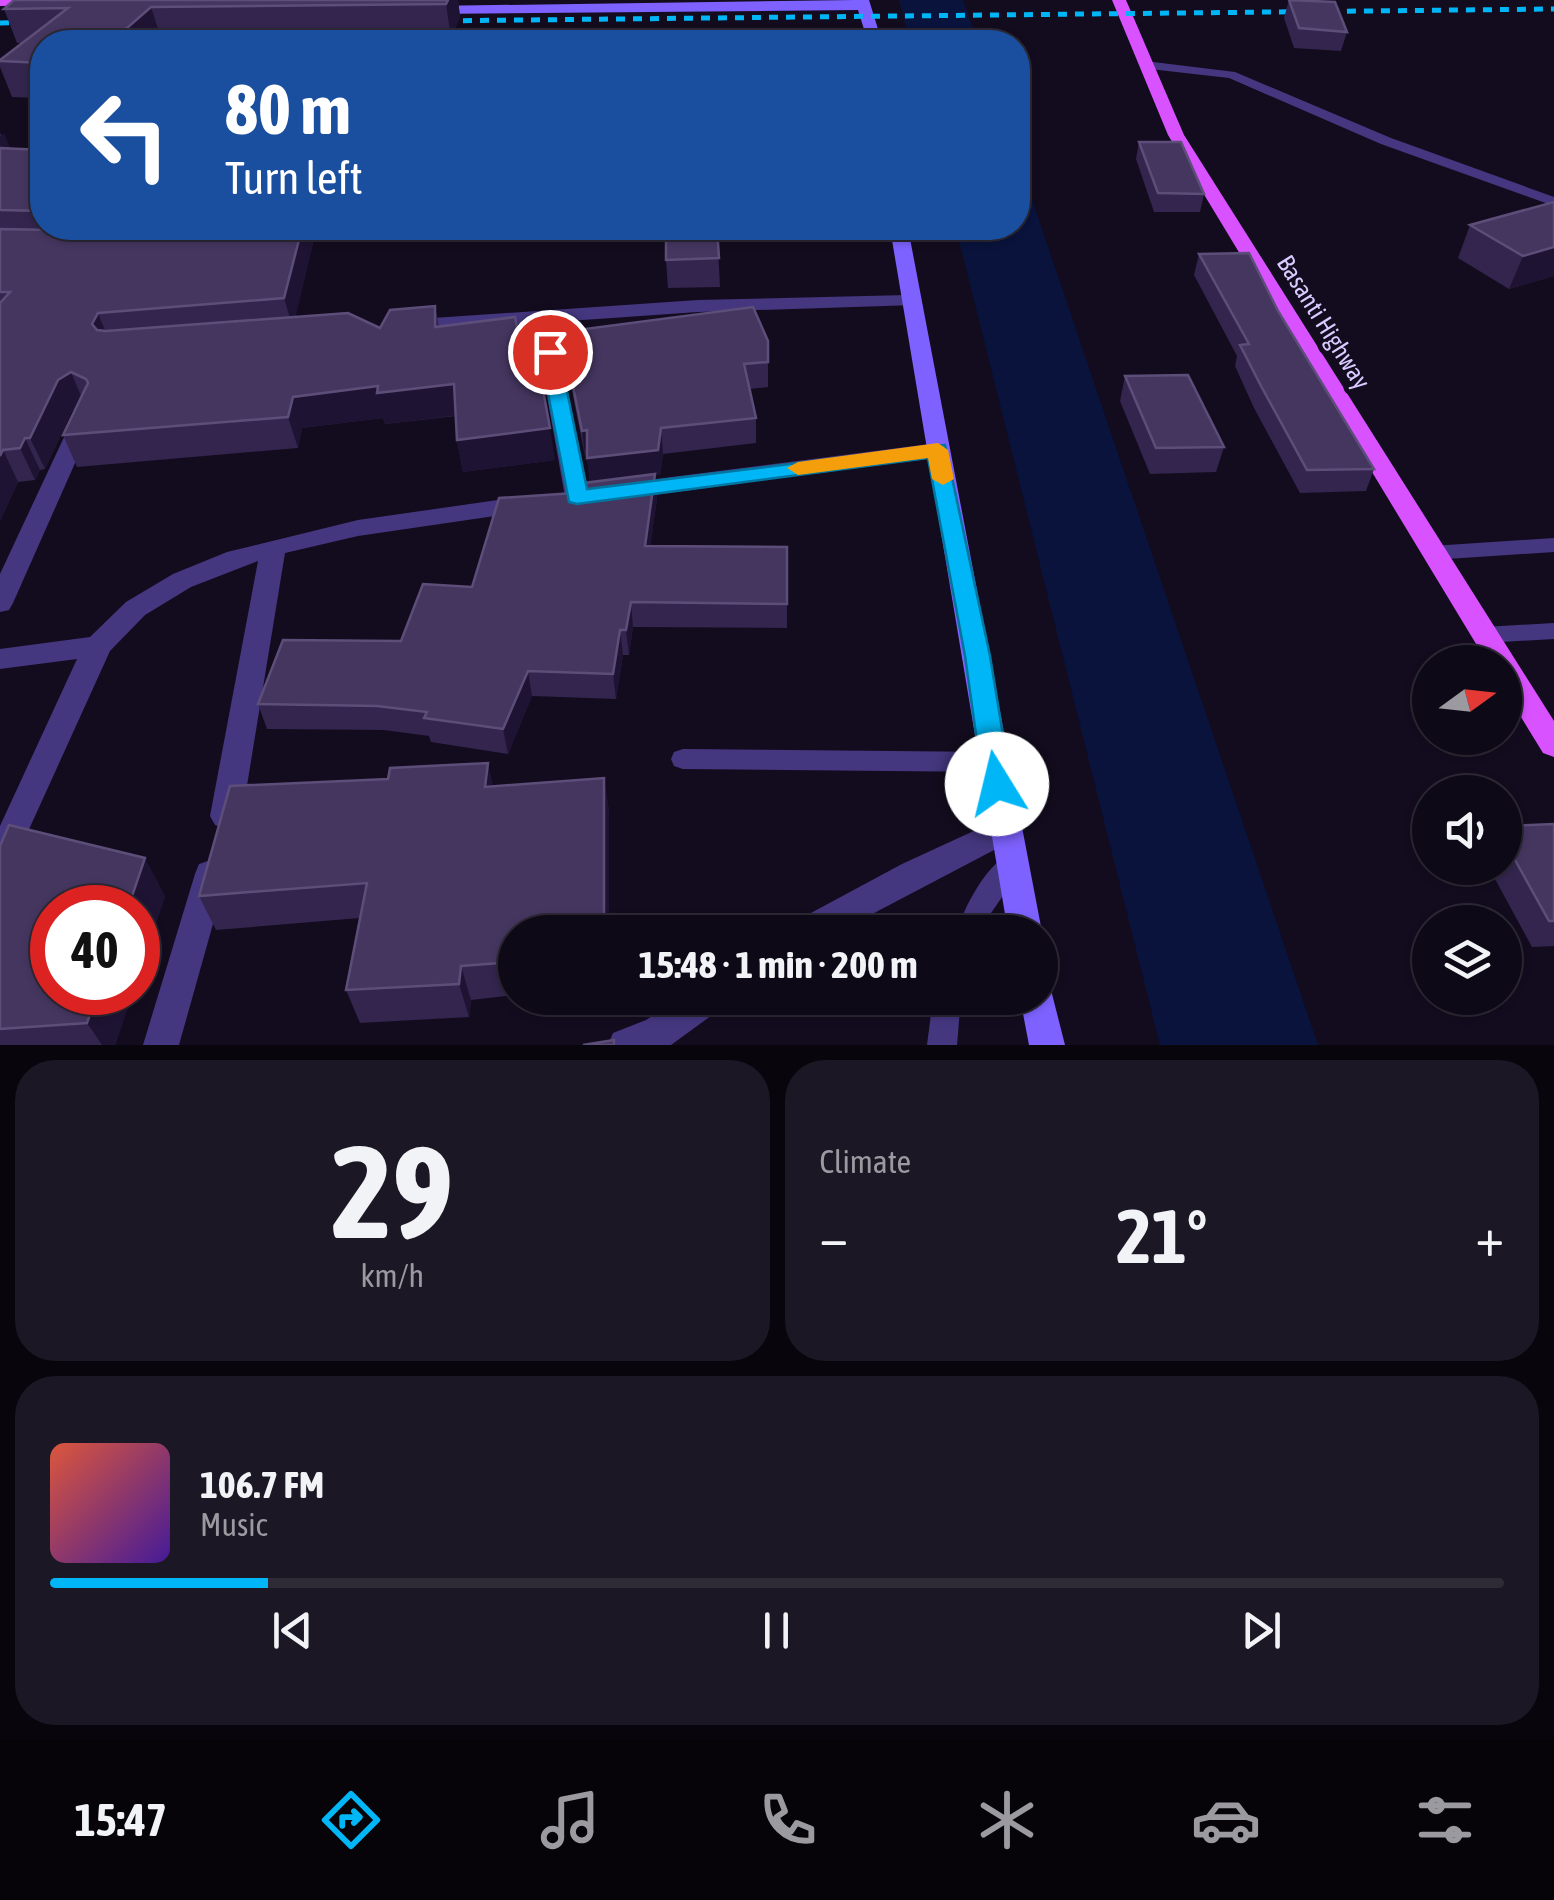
<!DOCTYPE html>
<html lang="en">
<head>
<meta charset="utf-8">
<style>
	body { margin:0; font-family:"Asap Condensed",sans-serif; background:#1c1724; color:#f1f3f6; height:100vh; display:flex; flex-direction:column; font-size:38px; white-space:nowrap }
	* { box-sizing:border-box; margin:0 }
	p { font-size:32px; color:#9b9aa1 }
	.icon { flex:none; width:55px; height:55px; fill:none; stroke:currentColor; stroke-width:2; stroke-linecap:round; stroke-linejoin:round }
	.map { position:relative; height:1045px; overflow:hidden }
	.sheet { display:flex; flex-direction:column; gap:15px; padding:15px; background:#08050d; flex:1 }
	.sheet>* { flex:none }
	.top-card { position:absolute; left:30px; top:30px; width:1000px; height:210px; border-radius:40px; box-shadow:0 2px 8px #0004,0 0 0 2px #2e2a36; background:#1a4fa0; color:#fff; overflow:hidden }
	.needle { width:65px; rotate:75deg }
	.buttons { position:absolute; left:1412px; top:645px; display:grid; gap:20px }
	.buttons a { display:grid; place-items:center; width:110px; height:110px; border-radius:50%; background:#0e0917; box-shadow:0 2px 8px #0004,0 0 0 2px #2e2a36; font-size:50px }
	.speed { position:absolute; left:30px; top:885px; display:flex; gap:20px; font-size:50px; font-weight:700; text-align:center }
	.speed>* { display:grid; place-content:center; width:130px; height:130px; border-radius:50%; background:#0e0917; box-shadow:0 2px 8px #0004,0 0 0 2px #2e2a36; line-height:1 }
	.speed .limit { border:15px solid #d22; background:#fff; color:#111 }
	.pin { position:absolute; display:grid; place-items:center; width:85px; height:85px; color:#fff; margin:-42px; border:5px solid #fff; border-radius:50%; box-shadow:0 2px 10px #0007 }
	.me { position:absolute; width:110px; margin:-55px; rotate:351deg; stroke-linejoin:round; filter:drop-shadow(0 0 8px #0008) }
	.turn { display:flex; align-items:center; gap:35px; height:210px; padding:0 30px; font-size:45px }
	.turn .icon { width:130px; height:130px; stroke-width:2.5 }
	.turn b { display:block; font-size:70px; line-height:85px }
	.big { font-size:75px; font-weight:700; line-height:1.1 }
	.sheet .widget { flex:1; display:flex; flex-direction:column; justify-content:center; gap:15px; min-width:0; padding:0 35px; border-radius:40px; background:#1c1724 }
	.sheet .dial { align-items:center; gap:0 }
	.dial b { font-size:130px; line-height:1 }
	.song { display:flex; align-items:center; gap:30px }
	.cover { width:120px; height:120px; border-radius:15px; background:linear-gradient(135deg,hsl(10 70% 55%),hsl(260 70% 35%)) }
	.played { height:10px; border-radius:5px; background:linear-gradient(90deg,#00b6f6 15%,#2e2a36 15%) }
	.keys { display:flex; justify-content:space-around; direction:ltr }
	.heat { display:flex; justify-content:space-between; align-items:center; font-size:55px; direction:ltr }
	.sheet .tiles { flex:1; display:grid; gap:15px; grid-template-columns:1fr 1fr }
	.widget:last-child { grid-column:span 2 }
	.trip { position:absolute; left:498px; top:915px; width:560px; height:100px; border-radius:50px; background:#0e0917; box-shadow:0 2px 8px #0004,0 0 0 2px #2e2a36; font-weight:700; line-height:100px; text-align:center }
	.tabs { display:flex; height:160px; justify-content:space-around; align-items:center; background:#060409; color:#9b9aa1 }
	.tabs .icon { width:70px; height:70px }
	.tabs .current { color:#00b6f6 }
	.tabs b { font-size:45px; color:#f1f3f6 }
	.map>svg:first-child { display:block }
	.water { fill:#09133c }
	.lines { fill:none; stroke-linecap:round; stroke-linejoin:round }
	.lane { fill:#45377f; fill-rule:evenodd }
	.street { fill:#45377f; fill-rule:evenodd }
	.secondary { fill:#7e62ff; fill-rule:evenodd }
	.primary { fill:#d952ff; fill-rule:evenodd }
	.rail { stroke:#00b6f6; stroke-width:5; stroke-dasharray:9 8; stroke-linecap:butt }
	.wall { fill:#33254d }
	.shaded-wall { fill:#1f1333 }
	.building { fill:#453660; stroke:#5c4e79; stroke-width:2.5 }
	.route { fill:#00b6f6; stroke:#0076a0; stroke-width:2.5 }
	.slow { fill:#f59e0b }
	.labels { text-anchor:middle; dominant-baseline:central; stroke-width:10; stroke-linejoin:round; paint-order:stroke }
	.street-label { font-size:25px; fill:#d9cbff; stroke:#130c1f }
</style>
</head>
<body>
<div class="map">
<svg width="1554" height="1045" viewBox="0 0 1554 1045">
	<rect width="100%" height="100%" fill="#130c1f"/>
	<g class="water">
		<path d="M899 0H963L978 42H910Z"/>
		<path d="M1018 158 1318 1045H1160L956 228H1018Z"/>
	</g>
	<g class="lines">
		<g class="lane">
			<path d="M1145 61 1235 72 1391 138 1554 197V206L1381 144 1229 78 1141 68V62Z"/>
			<path d="M1554 538V552L1432 560 1422 553 1432 546Z"/>
			<path d="M1554 623V639L1484 643 1476 641 1473 635 1476 629 1484 627Z"/>
			<path d="M683 749 993 752 1002 755 1005 762 1002 769 993 772 683 769 674 766 671 759 674 752Z"/>
			<path d="M1011 854 1020 857 1024 865 991 913 982 932H956C964 909 986 863 1011 854Z"/>
			<path d="M933 998H961L957 1045H927Z"/>
		</g>
		<g class="street">
			<path d="M908 295 915 297V305L698 312 554 322 589 497 577 505 565 497 534 323 404 332 394 326 404 320 698 300Z"/>
			<path d="M84 411 95 418 13 603 9 610 0 612V574L73 418Z"/>
			<path d="M937 443 945 445 949 450 945 455 625 499 613 491 625 483Z"/>
			<path d="M526 496 535 498 538 504 535 510 358 536 285 553 242 816 237 825 226 829 215 825 210 816 258 561 191 587 145 615 110 651 11 869 0 873V826L77 659 0 669V649L90 637 126 602 173 574 227 552 358 520Z"/>
			<path d="M1004 817 1015 821 1020 830 1015 839 838 932H791L796 921 902 864Z"/>
			<path d="M211 860 223 864 227 874 179 1045H143L195 874 199 864Z"/>
			<path d="M679 998H725L719 1010 671 1045H608L613 1033 646 1020Z"/>
		</g>
		<g class="secondary">
			<path d="M855 0H869L882 42H868L858 10 429 14 422 10 429 6Z"/>
			<path d="M890 228H908L1042 932 1040 936V932H1008Z"/>
			<path d="M1040 982 1050 986 1065 1045H1029L1020 998H1040Z"/>
		</g>
		<g class="primary">
			<path d="M0 0H123L116 4 0 6Z"/>
			<path d="M1112 0H1126L1184 135 1554 721V757L1543 753 1505 691V662H1487L1168 135Z"/>
		</g>
		<g class="rail">
			<path d="M429 21 1554 9"/>
			<path d="M0 23 39 22"/>
		</g>
	</g>
	<g class="wall">
		<path d="M14 0H458L460 17 451 38 42 42V98L12 97 0 67V60L22 43H17L4 9Z"/>
		<path d="M1289 0 1347 32 1341 51 1294 48 1284 18Z"/>
		<path d="M0 133 11 149 42 150V228H397L393 235H315L295 317 380 328 435 306 439 326 518 332 555 460 463 472 457 440 456 416 385 424 383 418 302 428 298 448 77 467 63 435 76 409 72 411 45 469 40 470 35 480 18 482 0 521Z"/>
		<path d="M1139 142 1204 194 1200 212H1154L1136 159Z"/>
		<path d="M1554 202V276L1509 289 1458 258 1470 225Z"/>
		<path d="M717 228 720 287 668 288 666 260Z"/>
		<path d="M1199 254 1278 311 1374 469 1366 491 1300 493 1254 408 1235 366 1237 356 1194 275Z"/>
		<path d="M562 332 768 341V387L749 389 756 418V443L663 454 660 475H655L657 498 650 547H787V628L633 627 629 655H623L616 699 532 696 508 754 431 742 429 736 384 730 267 729 258 704 401 641 472 587 574 493 590 482 587 456H585L565 356Z"/>
		<path d="M1125 376 1224 447 1216 472 1150 474 1120 401Z"/>
		<path d="M604 778 609 812V932H515V995L471 1000 469 1017 360 1023 346 990 360 918 216 930 199 896 493 786Z"/>
		<path d="M1554 824V946L1532 947 1489 868H1505V826Z"/>
		<path d="M0 846 165 896 115 1045H0Z"/>
	</g>
	<g class="shaded-wall">
		<path d="M448 0H458L460 17 451 38 446 4Z"/>
		<path d="M151 7 162 41 161 42H111Z"/>
		<path d="M4 133 15 160 0 172V136Z"/>
		<path d="M302 228H313L315 235 293 328 284 298Z"/>
		<path d="M589 228H662L589 236Z"/>
		<path d="M1554 247V276L1509 289 1523 256Z"/>
		<path d="M98 313 110 343 92 324Z"/>
		<path d="M71 372 84 403 72 411 45 469 30 438 58 380Z"/>
		<path d="M454 384 460 415 385 424 383 418 302 428 298 448 288 417 293 397 378 386Z"/>
		<path d="M550 428 555 460 463 472 457 440Z"/>
		<path d="M661 428 663 454 660 475H655L657 498 647 571 590 484 587 458Z"/>
		<path d="M587 430 590 455 585 456 582 431Z"/>
		<path d="M25 438 40 470 35 480 20 448Z"/>
		<path d="M3 450 18 482 0 521V456Z"/>
		<path d="M631 602 633 627 629 655 626 630Z"/>
		<path d="M620 630 623 655 616 699 613 674Z"/>
		<path d="M528 671 532 696 508 754 503 729Z"/>
		<path d="M488 763 496 798 485 787Z"/>
		<path d="M604 778 609 812V932H604Z"/>
		<path d="M145 858 165 896 138 978V908H128Z"/>
		<path d="M461 966 471 1000 469 1017 459 984Z"/>
		<path d="M98 992H133L115 1045H102L87 1023Z"/>
	</g>
	<g class="building">
		<path d="M14 0H448L446 4 151 7 111 42H42V63L0 61V60L68 8 4 9Z"/>
		<path d="M1289 0 1335 2 1347 32 1299 28Z"/>
		<path d="M1139 142H1181L1204 194 1158 193Z"/>
		<path d="M0 148 42 150V211L0 210Z"/>
		<path d="M1554 202V247L1523 256 1470 225Z"/>
		<path d="M165 228H302L284 298 98 313 92 324 97 330 106 331 348 313 380 328 390 310 435 306V327L515 317 518 332 532 330 550 428 457 440 454 384 377 393 378 386 293 397 288 417 63 435 88 383 86 379 71 372 58 380 30 438H25L20 448 3 450 0 456V303L10 292H0V229L158 232Z"/>
		<path d="M666 228H717L719 258 666 260Z"/>
		<path d="M1249 253 1278 311 1374 469 1307 470 1261 386 1240 345 1249 344 1199 254Z"/>
		<path d="M753 307 768 341V362L744 364 756 418 661 428 658 450 587 458V430L582 431 562 332Z"/>
		<path d="M1188 375 1224 447 1156 448 1125 376Z"/>
		<path d="M655 474 645 546 787 547V604L631 602 626 630H620L613 674 528 671 503 729 424 718 427 712 377 706 258 704 283 640 401 641 423 584 472 587 499 498 574 493 576 484Z"/>
		<path d="M488 763 485 787 604 778V932H515V962L461 966 459 984 346 990 367 883 199 896 230 786 388 779 390 768Z"/>
		<path d="M1554 824V921H1549L1505 842V826Z"/>
		<path d="M9 825 145 858 128 908H52V992H98L87 1023 0 1029V846Z"/>
		<path d="M614 1040V1045H583Z"/>
	</g>
	<path class="route" d="M550 346 559 352 587 489 945 445 990 656 1011 784 1007 792 997 795 987 792 983 784 965 656 928 458 577 504 569 502 540 352Z"/>
	<path class="slow" d="M938 443 948 450 954 479 943 485 932 479 928 458 798 475 787 468 798 462Z"/>
	<g class="labels">
		<g class="street-label">
			<text transform="translate(1324 322) rotate(58)">Basanti Highway</text>
		</g>
	</g>
</svg>
<div class="buttons">
<a><svg class="needle" viewBox="-14 -14 28 28"><path d="M0-13l5 13h-10z" fill="#e53935"/><path d="M0 13l5-13h-10z" fill="#9b9aa1"/></svg></a>
<a><svg class="icon" aria-label="sound" viewBox="0 0 24 24"><path d="M4 9h4l5-4v14l-5-4H4zM17 9q2 3 0 6"/></svg></a>
<a><svg class="icon" aria-label="layers" viewBox="0 0 24 24"><path d="M12 4l9 5-9 5-9-5zM3 14l9 5 9-5"/></svg></a>
</div>
<div class="speed"><div class="limit">40</div></div>
<div class="pin" style="left:550px;top:352px;background:#d93025"><svg class="icon" aria-label="arrive" viewBox="0 0 24 24"><path d="M6 21V4h12l-3 4 3 4H6"/></svg></div>
<svg class="me" style="left:997px;top:784px" viewBox="-20 -20 40 40"><circle r="19" fill="#fff"/><path d="M0-13L10 11 0 6-10 11z" fill="#00b6f6"/></svg>
<div class="trip">15:48 · 1 min · 200 m</div>
<div class="top-card">
<div class="turn"><svg class="icon" aria-label="left" viewBox="0 0 24 24"><path d="M17 20v-9H6M10 6l-5 5 5 5"/></svg><div><b>80 m</b>Turn left</div></div>
</div>
</div>
<section class="sheet">
<div class="tiles">
<div class="widget dial"><b>29</b><p>km/h</p></div>
<div class="widget"><p>Climate</p>
<div class="heat"><a>−</a><b class="big">21°</b><a>+</a></div>
</div>
<div class="widget">
<div class="song"><i class="cover"></i><div><b>106.7 FM</b><p>Music</p></div></div>
<div class="played"></div>
<div class="keys"><svg class="icon" aria-label="previous" viewBox="0 0 24 24"><path d="M18 5L8 12l10 7zM5 5v14"/></svg><svg class="icon" aria-label="pause" viewBox="0 0 24 24"><path d="M8 5v14M16 5v14"/></svg><svg class="icon" aria-label="next" viewBox="0 0 24 24"><path d="M6 5l10 7-10 7zM19 5v14"/></svg></div>
</div>
</div>
</section>
<nav class="tabs">
<b>15:47</b>
<svg class="icon current" aria-label="directions" viewBox="0 0 24 24"><path d="M12 3l9 9-9 9-9-9zM9 14v-3h6M13 9l2 2-2 2"/></svg>
<svg class="icon" aria-label="music" viewBox="0 0 24 24"><path d="M9 18V5l10-2v13"/><circle cx="6" cy="18" r="3"/><circle cx="16" cy="16" r="3"/></svg>
<svg class="icon" aria-label="phone" viewBox="0 0 24 24"><path d="M5 4h4l2 5-3 2q2 4 5 5l2-3 5 2v4C11 20 4 13 5 4z"/></svg>
<svg class="icon" aria-label="climate" viewBox="0 0 24 24"><path d="M12 3v18M4 7l16 10M4 17L20 7"/></svg>
<svg class="icon" aria-label="car" viewBox="0 0 24 24"><path d="M5 17H2v-5l4-1 3-4h7l3 4 3 1v5h-3M9 17h6M6 11h13"/><circle cx="7" cy="17" r="2"/><circle cx="17" cy="17" r="2"/></svg>
<svg class="icon" aria-label="filters" viewBox="0 0 24 24"><path d="M4 7h16M4 17h16"/><circle cx="9" cy="7" r="2"/><circle cx="15" cy="17" r="2"/></svg>
</nav>
</body>
</html>
